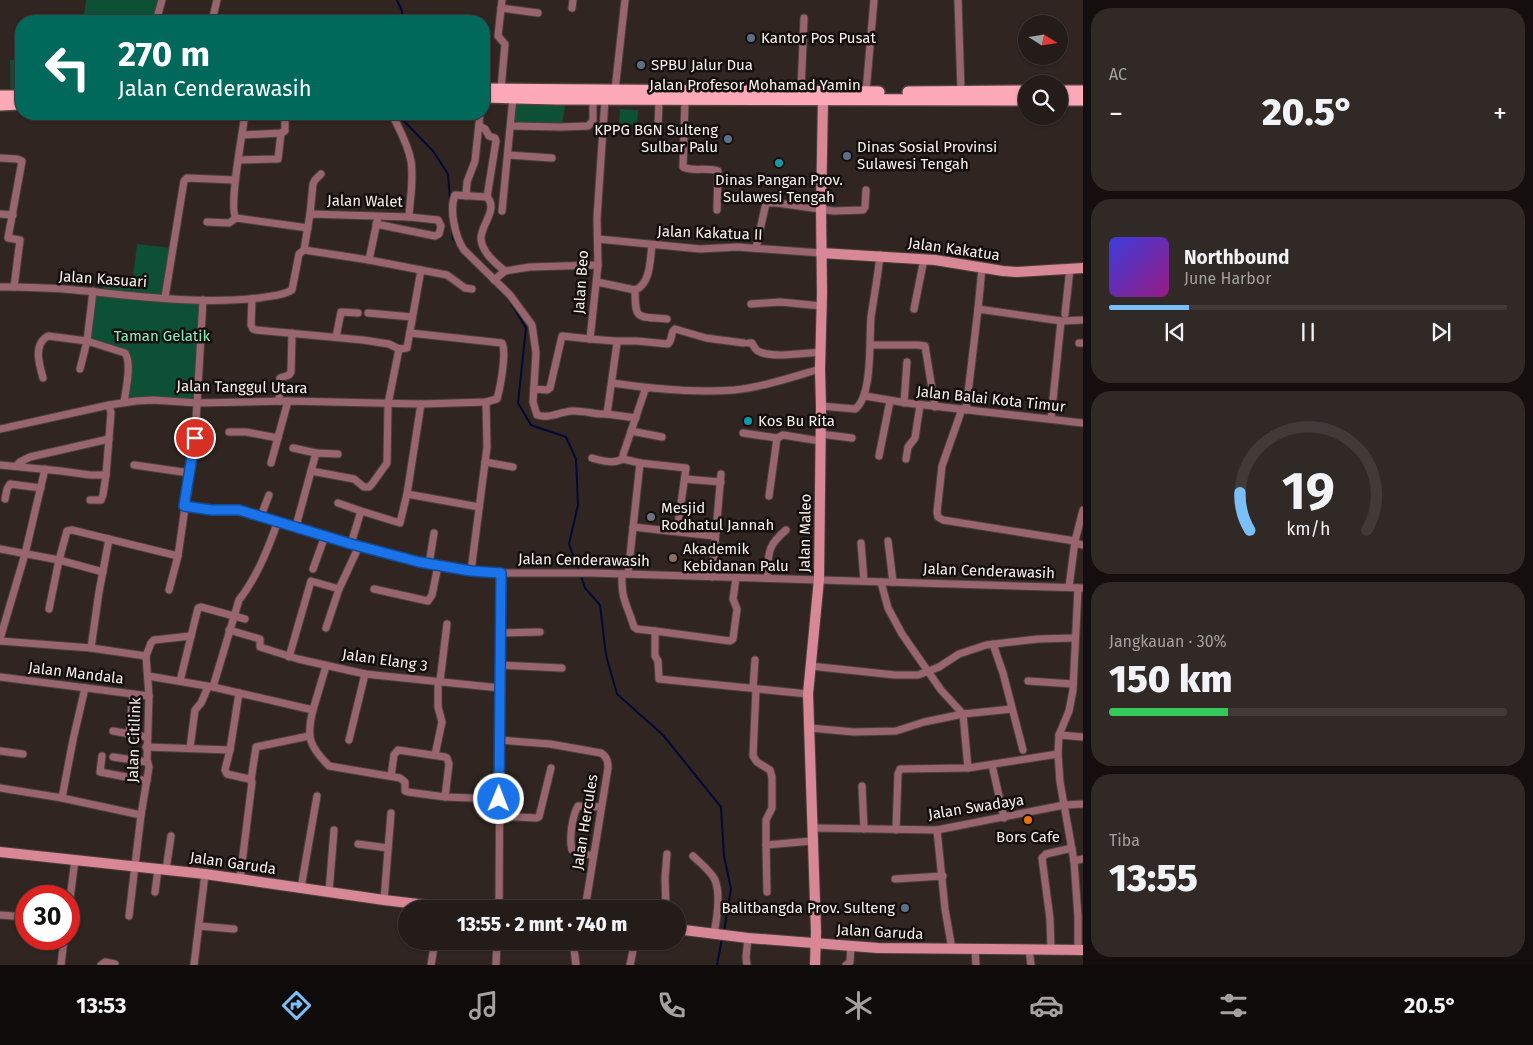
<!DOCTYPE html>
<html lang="id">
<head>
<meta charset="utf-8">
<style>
	body { margin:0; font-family:"Fira Sans",sans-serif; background:#302926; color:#f1f3f6; height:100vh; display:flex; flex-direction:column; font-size:19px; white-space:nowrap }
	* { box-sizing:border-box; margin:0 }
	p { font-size:16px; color:#a3a1a2 }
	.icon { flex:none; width:28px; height:28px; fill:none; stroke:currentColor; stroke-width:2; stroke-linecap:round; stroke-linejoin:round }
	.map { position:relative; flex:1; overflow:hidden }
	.drawer { display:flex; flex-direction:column; gap:8px; padding:8px; background:#140f0e; width:450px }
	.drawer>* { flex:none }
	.banner { position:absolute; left:15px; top:15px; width:475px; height:105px; border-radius:20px; box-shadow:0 1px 4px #0004,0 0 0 1px #413a38; background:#00695c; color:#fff; overflow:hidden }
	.needle { width:32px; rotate:102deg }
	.buttons { position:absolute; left:1018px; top:15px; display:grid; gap:10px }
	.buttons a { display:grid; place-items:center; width:50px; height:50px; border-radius:50%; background:#241c19; box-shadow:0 1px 4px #0004,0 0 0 1px #413a38; font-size:25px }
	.speed { position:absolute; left:15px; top:885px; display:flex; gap:10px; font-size:25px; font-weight:700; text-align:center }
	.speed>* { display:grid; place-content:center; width:65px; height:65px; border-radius:50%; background:#241c19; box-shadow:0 1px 4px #0004,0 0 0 1px #413a38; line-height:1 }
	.speed .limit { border:8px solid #d22; background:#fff; color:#111 }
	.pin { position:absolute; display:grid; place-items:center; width:42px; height:42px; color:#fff; margin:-21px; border:2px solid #fff; border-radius:50%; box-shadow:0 1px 5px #0007 }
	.me { position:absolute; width:55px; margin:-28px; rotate:1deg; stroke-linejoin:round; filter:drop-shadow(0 0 4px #0008) }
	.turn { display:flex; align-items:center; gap:18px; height:105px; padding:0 20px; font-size:22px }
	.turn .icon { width:65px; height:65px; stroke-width:2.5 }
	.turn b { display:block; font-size:35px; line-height:42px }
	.big { font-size:38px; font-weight:800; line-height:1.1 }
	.drawer .card { flex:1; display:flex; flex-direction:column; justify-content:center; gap:8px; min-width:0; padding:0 18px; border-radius:20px; background:#302926 }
	.drawer .dial { align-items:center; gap:0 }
	.dial svg { height:130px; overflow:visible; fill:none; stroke:#413a38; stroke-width:7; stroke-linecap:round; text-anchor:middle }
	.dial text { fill:#f1f3f6; stroke:none }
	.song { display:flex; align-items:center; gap:15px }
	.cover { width:60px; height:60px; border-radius:8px; background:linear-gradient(135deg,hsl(240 70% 55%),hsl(310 70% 35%)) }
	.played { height:5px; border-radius:2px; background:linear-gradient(90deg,#7abff8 20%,#413a38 20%) }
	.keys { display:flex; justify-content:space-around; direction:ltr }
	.heat { display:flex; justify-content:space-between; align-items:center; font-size:28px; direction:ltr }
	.charge { height:8px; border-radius:4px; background:linear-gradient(90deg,#34c759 30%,#413a38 0) }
	.trip { position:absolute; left:398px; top:900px; width:288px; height:50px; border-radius:25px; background:#241c19; box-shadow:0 1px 4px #0004,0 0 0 1px #413a38; font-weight:800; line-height:50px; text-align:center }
	.dock { display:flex; height:80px; justify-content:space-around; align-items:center; background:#0e0b0a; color:#a3a1a2 }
	.dock .icon { width:35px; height:35px }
	.dock .current { color:#7abff8 }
	.dock b { font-size:22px; color:#f1f3f6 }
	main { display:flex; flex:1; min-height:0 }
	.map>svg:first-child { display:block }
	.green { fill:#0e5035 }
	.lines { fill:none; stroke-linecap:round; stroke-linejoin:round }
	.stream { stroke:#010935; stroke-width:2 }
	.street-casing { stroke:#4c413e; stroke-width:9 }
	.secondary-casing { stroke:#4c413e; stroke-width:12 }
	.primary-casing { stroke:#4c413e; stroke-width:14 }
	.street { stroke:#98656e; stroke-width:7 }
	.secondary { stroke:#d78795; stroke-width:10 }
	.primary { stroke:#fda9b7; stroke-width:11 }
	.route-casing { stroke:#114b97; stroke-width:12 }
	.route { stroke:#1a73e8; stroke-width:9 }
	.service-dot { fill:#5c6f8a; stroke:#140f0d; stroke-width:2 }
	.culture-dot { fill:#0f9aa8; stroke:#140f0d; stroke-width:2 }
	.worship-dot { fill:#6b7280; stroke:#140f0d; stroke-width:2 }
	.education-dot { fill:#8d6e63; stroke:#140f0d; stroke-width:2 }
	.food-dot { fill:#e8710a; stroke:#140f0d; stroke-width:2 }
	.labels { text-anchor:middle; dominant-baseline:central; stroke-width:5; stroke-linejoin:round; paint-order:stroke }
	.poi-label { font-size:15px; fill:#f8f0ed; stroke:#140f0d; text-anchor:start }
	.street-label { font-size:15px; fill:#f8f0ed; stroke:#140f0d }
	.park-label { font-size:15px; fill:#8aebba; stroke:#140f0d }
</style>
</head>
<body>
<main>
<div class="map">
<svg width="1083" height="965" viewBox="0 0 1083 965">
	<rect width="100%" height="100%" fill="#302521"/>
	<g class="green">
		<path d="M86 0H161L156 21H83Z"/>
		<path d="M21 59V104L11 105 10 60Z"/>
		<path d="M517 89 567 93 562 125 511 124Z"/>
		<path d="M620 109 638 110 637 125 619 124Z"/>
		<path d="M137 244 172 248 164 297 204 300 197 401H125L126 352 90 340 93 292 102 293 104 283 132 285Z"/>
	</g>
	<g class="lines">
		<g class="stream">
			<path d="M397 0 402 11V21"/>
			<path d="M400 114V117L433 151 448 174 450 200"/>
			<path d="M452 230 453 239 457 244"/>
			<path d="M508 298 526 328 518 403 531 425 566 437 576 459 578 505 569 544 579 571"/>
			<path d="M581 576 585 588 600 605 606 655 617 694 663 735 721 807 724 856 731 889 724 931"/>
			<path d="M717 965 722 938"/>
		</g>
		<defs>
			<g id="street">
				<path d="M958 0 961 91"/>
				<path d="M501 8 538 13"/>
				<path d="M572 8 573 0"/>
				<path d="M156 21 162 0"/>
				<path d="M212 21 217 0"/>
				<path d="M501 89 505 44 498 36 502 0"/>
				<path d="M615 90 625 0"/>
				<path d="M801 91 804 18"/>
				<path d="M866 92 874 0"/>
				<path d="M605 99 597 218 598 265 590 339 615 341 617 343 607 414 636 418"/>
				<path d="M685 99 683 167C693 172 707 167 718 171L717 210"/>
				<path d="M479 126 485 129 489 136 495 138 496 141 487 197C499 209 480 226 481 239 482 252 495 263 505 271"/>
				<path d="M511 126 561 127 588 126 593 121V99"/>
				<path d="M658 131 659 99"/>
				<path d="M242 135 281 133 285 131V114"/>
				<path d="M508 155 552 158"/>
				<path d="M0 158 17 159 22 161 8 238 20 240 14 287"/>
				<path d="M239 160 278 159 281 133"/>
				<path d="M466 196 467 182 475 161 480 114"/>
				<path d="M487 197 455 195C449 209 455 237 464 250L510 295 532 325 536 353 533 402 537 415C550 419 559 412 572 411 584 410 595 415 607 414"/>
				<path d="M502 211 513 97"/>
				<path d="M0 214 13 215"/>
				<path d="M310 214 313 184 315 180 321 174"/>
				<path d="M236 218C228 208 243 131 245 114"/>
				<path d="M236 218 308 228"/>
				<path d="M207 222 229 223 236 218"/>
				<path d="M376 224 435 236 439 234 441 226 438 220 409 217"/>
				<path d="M598 239 700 249 737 247 821 253"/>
				<path d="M756 248 766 203H777L834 211 863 210 865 207 866 190"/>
				<path d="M304 250 310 214 409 217C410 198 414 179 411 161 408 144 399 129 392 114"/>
				<path d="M304 250 369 260"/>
				<path d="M421 270 447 275 465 288 472 289"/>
				<path d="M494 280 505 271 530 267 598 265"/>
				<path d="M597 282 635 290C651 284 650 259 652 245"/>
				<path d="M0 287C86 285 173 308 259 298 269 296 283 296 292 290L299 254 304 250"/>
				<path d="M635 290C635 322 638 316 667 319"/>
				<path d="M93 291 87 341 125 353C132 363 126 389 124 402"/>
				<path d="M165 297 184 181 187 178 235 180"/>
				<path d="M252 299 251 325 253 329 256 330 363 340 389 344 399 349 407 348 421 270 369 260 378 217"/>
				<path d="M751 304 780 302 822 306"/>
				<path d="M914 309 924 259"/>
				<path d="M978 309 982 268"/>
				<path d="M368 313 412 317"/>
				<path d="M1065 314 1070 268"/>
				<path d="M336 337 341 312 358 313"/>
				<path d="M617 341H637L668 344C673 340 670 332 675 329L706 338 744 343"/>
				<path d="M749 343H752C754 347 756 351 760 352 774 358 805 353 821 352"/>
				<path d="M1079 343H1083"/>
				<path d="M871 345H918L925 346 935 407"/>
				<path d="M43 378C39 364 33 344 48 336L87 341 80 369"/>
				<path d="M612 383C652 389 693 393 734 390 763 387 792 377 820 369"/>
				<path d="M534 389 547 390 550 388 562 336 590 339"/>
				<path d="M865 396 907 403 1083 423"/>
				<path d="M279 401 280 378 289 375 291 372 292 333"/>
				<path d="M904 403 907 362"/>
				<path d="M421 404 407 494 479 507"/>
				<path d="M821 406 855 409C873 397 869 337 871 317 874 296 878 276 880 255"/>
				<path d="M962 409 942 466 937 512 938 517 943 520 1075 541"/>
				<path d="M966 410 978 309 1061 321 1083 320"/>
				<path d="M1051 419 1061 321"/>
				<path d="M0 429 109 405 136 401 153 400 198 403 288 401 421 404 486 402 497 399C500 388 507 353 502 343L410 333"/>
				<path d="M631 431 662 437"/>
				<path d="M229 432H246L278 438"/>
				<path d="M743 433 777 438 783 435 820 441"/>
				<path d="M820 434 852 438"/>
				<path d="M293 448 316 453"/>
				<path d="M879 456 890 401"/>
				<path d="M592 458C603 461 613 464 623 459"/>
				<path d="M906 459 908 447 915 438 920 405"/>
				<path d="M485 462 513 467"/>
				<path d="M271 463 288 401"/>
				<path d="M640 463 686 468 677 531"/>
				<path d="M0 465 61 471 90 475H106L111 413 109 405"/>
				<path d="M134 465 190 473"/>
				<path d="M16 466 20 462 30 457 109 439"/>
				<path d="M311 471 354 479 364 487H369L372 484 387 463 388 404 399 349"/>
				<path d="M685 479 721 482"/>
				<path d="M769 496 777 438"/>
				<path d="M5 499 7 489 10 484 41 488"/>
				<path d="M90 500H101L103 495 106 475"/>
				<path d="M338 503 361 511"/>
				<path d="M184 507 211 510H239L351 544 419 562 471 571 501 573H592L1083 588"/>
				<path d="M261 516 269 495"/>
				<path d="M296 526 316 453 338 454"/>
				<path d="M633 527 715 536"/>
				<path d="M888 541 893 582"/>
				<path d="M861 543 864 581"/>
				<path d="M1075 543 1083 545"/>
				<path d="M351 544 361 511 400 523 407 494"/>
				<path d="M0 549 59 560 67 531 72 530 178 556"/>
				<path d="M429 564 434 533"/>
				<path d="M313 569 325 536"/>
				<path d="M471 571 487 447 486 402"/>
				<path d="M622 574C621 600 627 604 634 627L637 629 655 631"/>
				<path d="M628 574 640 463 623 459V455L644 393 645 389 649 388"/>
				<path d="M712 577 721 474"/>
				<path d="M736 578 733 599 737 609 733 639 730 641 655 631V656L658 661 659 679 808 694"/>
				<path d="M767 578C769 553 766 547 786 530"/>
				<path d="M881 582 888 608 902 634 941 690 963 714 968 768"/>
				<path d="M1069 587 1075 541 1083 510"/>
				<path d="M1078 588 1073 690 1069 711 1059 735 1058 754 1060 782 1074 861 1078 917V950"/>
				<path d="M339 589 359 546"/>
				<path d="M374 589 428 601 432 595 438 566"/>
				<path d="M169 590 178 556 195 438 203 300"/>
				<path d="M49 609 59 560 103 572"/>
				<path d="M229 630 260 639V647L298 659 365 674 500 688"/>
				<path d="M501 633 540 632"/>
				<path d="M0 639 25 554 45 469"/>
				<path d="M0 641 91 648 146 656"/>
				<path d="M993 644 1003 673 1023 750"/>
				<path d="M91 648 99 592 109 539"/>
				<path d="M289 657 311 581 339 589 326 628"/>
				<path d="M500 665 562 668"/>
				<path d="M810 666 895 675H918L939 667 959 654 986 645 1038 639 1075 638"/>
				<path d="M148 676 213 687 313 710 326 666"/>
				<path d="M0 677 149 696"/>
				<path d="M180 681 198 608 201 607 245 619"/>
				<path d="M440 681 447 624"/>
				<path d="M1028 681 1073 684"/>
				<path d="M213 687 239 600C257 577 268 549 278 521"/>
				<path d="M753 688 755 660"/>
				<path d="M756 689 753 756 757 762 770 770 772 777V808L766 820V845L812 841"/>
				<path d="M239 693 230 750 225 770 227 774 249 779 252 782 240 879"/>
				<path d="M313 710C306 737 309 746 329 766L400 778 405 782V791L408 792 445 797 499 799"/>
				<path d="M810 728 854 732 896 731 924 722 963 714 1012 709"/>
				<path d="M113 731 147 737"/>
				<path d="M129 734 133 694"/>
				<path d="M1059 735 1083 737"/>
				<path d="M349 740 365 674"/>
				<path d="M500 740 550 744 601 753C607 757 608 761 608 768L585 909"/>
				<path d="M146 747 230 750"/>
				<path d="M190 748 195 710 201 703 208 687"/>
				<path d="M0 751 23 754"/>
				<path d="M435 755 442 722 438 707V681"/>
				<path d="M102 756 100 772 147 781"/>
				<path d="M113 757 147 762"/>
				<path d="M992 765 1004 818"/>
				<path d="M391 776 394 755 398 750 445 757 447 758 449 764 445 797"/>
				<path d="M251 780 256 747 309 736"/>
				<path d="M862 786 864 829"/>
				<path d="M0 788 62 798 73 740 85 688"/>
				<path d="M62 798 141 815"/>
				<path d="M499 816 536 818 539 817 551 768"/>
				<path d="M813 828 937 830 1064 805 1083 804"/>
				<path d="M896 830 898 774 900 769 968 768 1058 754"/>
				<path d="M937 830 945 909 952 949"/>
				<path d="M358 844 388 848"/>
				<path d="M766 845 767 892"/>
				<path d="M593 856 572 850C569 839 572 816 578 806L601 807"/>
				<path d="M693 856C700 863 711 871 715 880 721 895 717 918 714 933"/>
				<path d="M1074 861 1083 859"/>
				<path d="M166 870 171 836"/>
				<path d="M895 879 943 876"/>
				<path d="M301 888 317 796"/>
				<path d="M155 892 158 869"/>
				<path d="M329 892 334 830"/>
				<path d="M384 900 391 813"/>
				<path d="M69 906 75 860"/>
				<path d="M499 909 501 573"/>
				<path d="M666 909 665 878 667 854"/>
				<path d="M0 915 26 917"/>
				<path d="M129 916 141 815 149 767 147 760 149 696 146 656 151 643 154 640 191 636"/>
				<path d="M199 926 234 929"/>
				<path d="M573 941 576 965"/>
				<path d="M975 949 976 965"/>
				<path d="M1029 949 1031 965"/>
				<path d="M1051 949 1050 919 1042 858 1046 854 1072 848"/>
				<path d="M61 965 64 939"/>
				<path d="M101 965 105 962 115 964"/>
				<path d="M194 965 205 874"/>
				<path d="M431 965 435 941"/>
				<path d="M496 965 497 941"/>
				<path d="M630 965 635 941"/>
				<path d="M747 965 746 957 748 938"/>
				<path d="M846 965 850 962 851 946"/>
			</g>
			<g id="secondary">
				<path d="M821 253 935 260 1003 271 1017 272 1083 268"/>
				<path d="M0 852 205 874 384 900 460 909"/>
				<path d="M676 929 748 938 878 948 1083 950"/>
				<path d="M815 965 816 932 808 694 819 579 821 406 820 369 822 293 821 209 823 100"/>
			</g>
			<g id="primary">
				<path d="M484 89 879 92"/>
				<path d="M1059 91H1083"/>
				<path d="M908 92 1026 91"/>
				<path d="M0 96H21"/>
				<path d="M484 97 556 99 1026 100"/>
				<path d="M1059 100H1083"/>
				<path d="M0 105 21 104"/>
			</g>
		</defs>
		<use href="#street" class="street-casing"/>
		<use href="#secondary" class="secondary-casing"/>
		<use href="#primary" class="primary-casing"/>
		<use href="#street" class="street"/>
		<use href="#secondary" class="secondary"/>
		<use href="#primary" class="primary"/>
	</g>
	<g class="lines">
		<defs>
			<path id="route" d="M195 438 184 506 211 510H239L351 544 419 562 471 571 501 573 499 799"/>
		</defs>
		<use href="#route" class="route-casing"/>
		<use href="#route" class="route"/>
	</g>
	<g class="service-dot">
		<circle cx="751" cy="38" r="5"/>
		<circle cx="641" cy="65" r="5"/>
		<circle cx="728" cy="139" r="5"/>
		<circle cx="847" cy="156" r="5"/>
		<circle cx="905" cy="908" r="5"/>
	</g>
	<g class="culture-dot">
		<circle cx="779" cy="163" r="5"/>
		<circle cx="748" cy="421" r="5"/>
	</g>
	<circle class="worship-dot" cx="651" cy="517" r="5"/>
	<circle class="education-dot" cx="673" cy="558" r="5"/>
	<circle class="food-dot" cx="1028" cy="820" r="5"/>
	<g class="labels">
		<g class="poi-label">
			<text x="761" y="38">Kantor Pos Pusat</text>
			<text x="651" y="65">SPBU Jalur Dua</text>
			<text x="718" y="130" text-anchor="end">KPPG BGN Sulteng<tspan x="718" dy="17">Sulbar Palu</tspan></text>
			<text x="857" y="147">Dinas Sosial Provinsi<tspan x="857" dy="17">Sulawesi Tengah</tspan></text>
			<text x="779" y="180" text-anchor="middle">Dinas Pangan Prov.<tspan x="779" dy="17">Sulawesi Tengah</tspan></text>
			<text x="758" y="421">Kos Bu Rita</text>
			<text x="661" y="508">Mesjid<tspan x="661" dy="17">Rodhatul Jannah</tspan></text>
			<text x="683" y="549">Akademik<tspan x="683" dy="17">Kebidanan Palu</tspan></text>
			<text x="1028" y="837" text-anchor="middle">Bors Cafe</text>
			<text x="895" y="908" text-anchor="end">Balitbangda Prov. Sulteng</text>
		</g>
		<g class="street-label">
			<text x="755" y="85">Jalan Profesor Mohamad Yamin</text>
			<text transform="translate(365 201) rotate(1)">Jalan Walet</text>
			<text transform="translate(710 233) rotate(2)">Jalan Kakatua II</text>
			<text transform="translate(954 249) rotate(8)">Jalan Kakatua</text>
			<text transform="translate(103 279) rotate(4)">Jalan Kasuari</text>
			<text transform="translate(581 282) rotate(-86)">Jalan Beo</text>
			<text transform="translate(242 387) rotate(1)">Jalan Tanggul Utara</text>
			<text transform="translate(991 399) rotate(6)">Jalan Balai Kota Timur</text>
			<text transform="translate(805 533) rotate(-89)">Jalan Maleo</text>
			<text transform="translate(584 560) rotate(1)">Jalan Cenderawasih</text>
			<text transform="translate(989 571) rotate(2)">Jalan Cenderawasih</text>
			<text transform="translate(385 660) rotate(8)">Jalan Elang 3</text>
			<text transform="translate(76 673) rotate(7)">Jalan Mandala</text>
			<text transform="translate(134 740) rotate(-88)">Jalan Citilink</text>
			<text transform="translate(976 807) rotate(-9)">Jalan Swadaya</text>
			<text transform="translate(585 822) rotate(-81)">Jalan Hercules</text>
			<text transform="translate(233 863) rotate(8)">Jalan Garuda</text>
			<text transform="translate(880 932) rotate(3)">Jalan Garuda</text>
		</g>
		<g class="park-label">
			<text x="162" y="336">Taman Gelatik</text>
		</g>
	</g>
</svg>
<div class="buttons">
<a><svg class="needle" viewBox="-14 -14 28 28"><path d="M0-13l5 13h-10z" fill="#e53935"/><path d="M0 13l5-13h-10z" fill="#a3a1a2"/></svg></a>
<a><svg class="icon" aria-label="search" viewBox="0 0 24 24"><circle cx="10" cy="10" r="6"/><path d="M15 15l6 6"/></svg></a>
</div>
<div class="speed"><div class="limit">30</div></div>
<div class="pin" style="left:195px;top:438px;background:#d93025"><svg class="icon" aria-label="arrive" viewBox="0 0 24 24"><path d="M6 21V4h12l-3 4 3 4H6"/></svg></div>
<svg class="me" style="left:499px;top:799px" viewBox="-20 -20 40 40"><circle r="17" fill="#1a73e8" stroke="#fff" stroke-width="3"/><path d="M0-11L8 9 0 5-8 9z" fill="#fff"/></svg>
<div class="trip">13:55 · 2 mnt · 740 m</div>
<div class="banner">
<div class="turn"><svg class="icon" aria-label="left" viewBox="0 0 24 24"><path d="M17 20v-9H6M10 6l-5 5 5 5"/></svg><div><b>270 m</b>Jalan Cenderawasih</div></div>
</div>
</div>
<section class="drawer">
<div class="card"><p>AC</p>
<div class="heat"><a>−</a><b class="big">20.5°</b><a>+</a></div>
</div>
<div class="card">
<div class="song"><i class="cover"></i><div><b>Northbound</b><p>June Harbor</p></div></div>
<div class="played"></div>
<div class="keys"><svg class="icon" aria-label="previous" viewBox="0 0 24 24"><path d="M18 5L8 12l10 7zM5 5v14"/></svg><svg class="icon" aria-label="pause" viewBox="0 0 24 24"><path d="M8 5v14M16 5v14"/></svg><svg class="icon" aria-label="next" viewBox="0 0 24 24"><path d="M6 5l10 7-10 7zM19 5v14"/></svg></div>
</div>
<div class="card dial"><svg viewBox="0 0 100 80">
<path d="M14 69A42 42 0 1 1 86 69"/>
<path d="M14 69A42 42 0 0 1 8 46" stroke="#7abff8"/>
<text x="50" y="56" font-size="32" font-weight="700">19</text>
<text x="50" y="72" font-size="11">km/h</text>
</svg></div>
<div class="card"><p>Jangkauan · 30%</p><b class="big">150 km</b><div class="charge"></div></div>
<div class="card"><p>Tiba</p><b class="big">13:55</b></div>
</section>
</main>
<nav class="dock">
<b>13:53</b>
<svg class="icon current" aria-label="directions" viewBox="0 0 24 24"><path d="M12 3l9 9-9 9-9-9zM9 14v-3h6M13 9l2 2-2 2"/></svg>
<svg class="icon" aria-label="music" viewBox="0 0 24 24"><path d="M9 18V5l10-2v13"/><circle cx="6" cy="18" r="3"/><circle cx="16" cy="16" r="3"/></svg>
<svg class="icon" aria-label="phone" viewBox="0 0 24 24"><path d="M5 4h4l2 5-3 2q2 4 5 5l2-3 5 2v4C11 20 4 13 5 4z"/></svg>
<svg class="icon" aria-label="climate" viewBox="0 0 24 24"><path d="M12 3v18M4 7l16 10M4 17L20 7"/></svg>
<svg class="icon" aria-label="car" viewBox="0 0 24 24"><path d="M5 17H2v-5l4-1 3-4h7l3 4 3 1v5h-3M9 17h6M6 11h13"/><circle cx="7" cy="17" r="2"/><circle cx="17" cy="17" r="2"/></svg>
<svg class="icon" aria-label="filters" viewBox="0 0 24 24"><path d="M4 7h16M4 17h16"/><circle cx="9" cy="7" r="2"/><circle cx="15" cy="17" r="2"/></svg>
<b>20.5°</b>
</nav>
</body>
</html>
